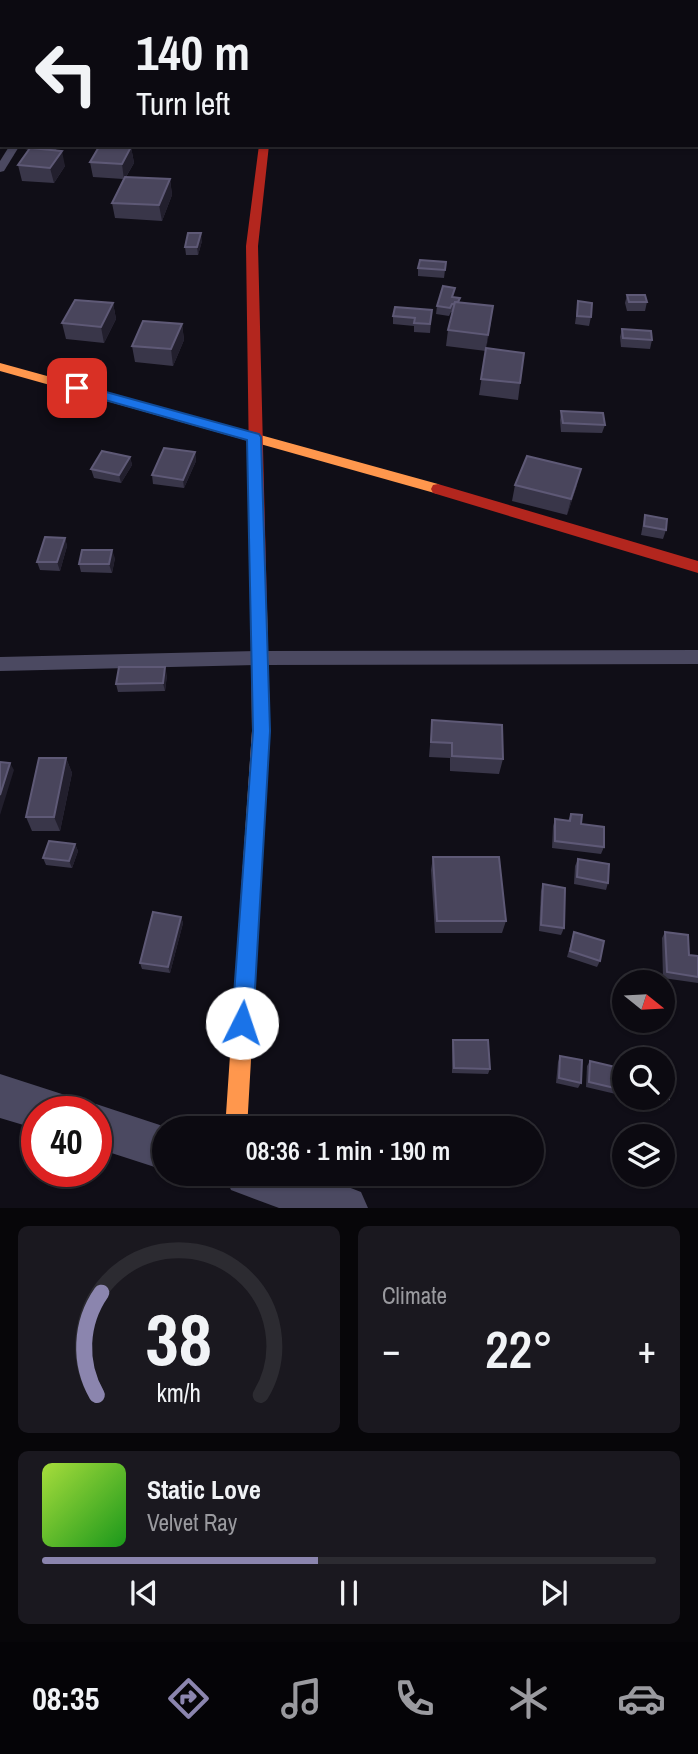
<!DOCTYPE html>
<html lang="en">
<head>
<meta charset="utf-8">
<style>
	body { margin:0; font-family:"Archivo Narrow",sans-serif; background:#1a181f; color:#f1f3f6; height:100vh; display:flex; flex-direction:column; font-size:26px; white-space:nowrap }
	* { box-sizing:border-box; margin:0 }
	p { font-size:23px; color:#9a9a9f }
	.icon { flex:none; width:38px; height:38px; fill:none; stroke:currentColor; stroke-width:2; stroke-linecap:round; stroke-linejoin:round }
	.map { position:relative; height:1208px; overflow:hidden }
	.side { display:flex; flex-direction:column; gap:18px; padding:18px; background:#070609; flex:1 }
	.side>* { flex:none }
	.hud { position:absolute; left:0px; top:0px; width:698px; height:147px; box-shadow:0 2px 5px #0004,0 0 0 2px #2c2b31; background:#0c0a11; color:#f1f3f6; overflow:hidden }
	.needle { width:46px; rotate:108deg }
	.tools { position:absolute; left:612px; top:970px; display:grid; gap:14px }
	.tools a { display:grid; place-items:center; width:63px; height:63px; border-radius:50%; background:#0c0a11; box-shadow:0 2px 5px #0004,0 0 0 2px #2c2b31; font-size:35px }
	.speed { position:absolute; left:21px; top:1096px; display:flex; gap:14px; font-size:35px; font-weight:700; text-align:center }
	.speed>* { display:grid; place-content:center; width:91px; height:91px; border-radius:50%; background:#0c0a11; box-shadow:0 2px 5px #0004,0 0 0 2px #2c2b31; line-height:1 }
	.speed .limit { border:10px solid #d22; background:#fff; color:#111 }
	.pin { position:absolute; display:grid; place-items:center; width:60px; height:60px; color:#fff; margin:-30px; border-radius:14px; box-shadow:0 4px 10px #0006 }
	.me { position:absolute; width:77px; margin:-38px; rotate:4deg; stroke-linejoin:round; filter:drop-shadow(0 0 5px #0008) }
	.turn { display:flex; align-items:center; gap:24px; height:147px; padding:0 21px; font-size:32px }
	.turn .icon { width:91px; height:91px; stroke-width:2.5 }
	.turn b { display:block; font-size:49px; line-height:60px }
	.big { font-size:52px; font-weight:600; line-height:1.1 }
	.side .tile { flex:1; display:flex; flex-direction:column; justify-content:center; gap:10px; min-width:0; padding:0 24px; border-radius:10px; background:#1a181f }
	.side .dial { align-items:center; gap:0 }
	.dial svg { height:182px; overflow:visible; fill:none; stroke:#2c2b31; stroke-width:7; stroke-linecap:round; text-anchor:middle }
	.dial text { fill:#f1f3f6; stroke:none }
	.song { display:flex; align-items:center; gap:21px }
	.cover { width:84px; height:84px; border-radius:10px; background:linear-gradient(135deg,hsl(80 70% 55%),hsl(120 70% 35%)) }
	.played { height:7px; border-radius:4px; background:linear-gradient(90deg,#8b85ae 45%,#2c2b31 45%) }
	.keys { display:flex; justify-content:space-around; direction:ltr }
	.heat { display:flex; justify-content:space-between; align-items:center; font-size:38px; direction:ltr }
	.side .tiles { flex:1; display:grid; gap:18px; grid-template-columns:1fr 1fr }
	.tile:last-child { grid-column:span 2 }
	.trip { position:absolute; left:152px; top:1116px; width:392px; height:70px; border-radius:35px; background:#0c0a11; box-shadow:0 2px 5px #0004,0 0 0 2px #2c2b31; font-weight:600; line-height:70px; text-align:center }
	.dock { display:flex; height:112px; justify-content:space-around; align-items:center; background:#050407; color:#9a9a9f }
	.dock .icon { width:49px; height:49px }
	.dock .selected { color:#8b85ae }
	.dock b { font-size:32px; color:#f1f3f6 }
	.map>svg:first-child { display:block }
	.lines { fill:none; stroke-linecap:round; stroke-linejoin:round }
	.lane { fill:#4b4961; fill-rule:evenodd }
	.street { fill:#4b4961; fill-rule:evenodd }
	.slow { fill:#ff974d; fill-rule:evenodd }
	.jam { fill:#b3261e; fill-rule:evenodd }
	.wall { fill:#393649 }
	.shaded-wall { fill:#221f2d }
	.building { fill:#49455c; stroke:#5e5976; stroke-width:2 }
	.route { fill:#1a73e8; stroke:#114b97; stroke-width:2 }
</style>
</head>
<body>
<div class="map">
<svg width="698" height="1208" viewBox="0 0 698 1208">
	<rect width="100%" height="100%" fill="#100e17"/>
	<g class="lines">
		<g class="lane">
			<path d="M10 145H20L4 171 0 172V161Z"/>
			<path d="M698 650V664L259 665 0 671V657L259 651Z"/>
		</g>
		<g class="street">
			<path d="M76 0H93L75 2Z"/>
			<rect x="319" y="0" width="16" height="2"/>
			<rect x="0" y="48" width="2" height="10"/>
			<path d="M698 110V122L696 123V111Z"/>
			<rect x="0" y="117" width="2" height="12"/>
			<path d="M0 1074 65 1095 71 1111H37V1129L0 1118Z"/>
			<path d="M96 1104 172 1129H164V1170L96 1148V1111H80Z"/>
			<path d="M224 1174H315L361 1192 368 1208H279L231 1190Z"/>
		</g>
		<g class="slow">
			<path d="M0 363 438 484 445 489 438 494 0 371Z"/>
			<path d="M259 603 265 605 267 609 270 731 247 1129H225L252 731 251 609 253 605Z"/>
		</g>
		<g class="jam">
			<path d="M259 145H269L258 246 267 609 265 613H253L251 609 246 246Z"/>
			<path d="M438 484 698 561V573L433 493 431 489 433 485Z"/>
		</g>
	</g>
	<g class="wall">
		<rect x="444" y="0" width="12" height="2"/>
		<path d="M24 145H59L56 150 65 166 54 183 22 181 18 165 29 150 25 149Z"/>
		<path d="M131 147 134 163 126 177 170 179 172 195 162 221 115 218 112 203 123 179 93 177 90 162Z"/>
		<path d="M202 241 198 255H186L185 247Z"/>
		<path d="M446 262 444 278 418 276V268Z"/>
		<path d="M627 295 647 302 645 311H627L625 303Z"/>
		<path d="M454 298 491 322 486 348 524 353 518 400 479 395 486 351 446 346 448 330 452 312H451L449 316 436 314 437 306Z"/>
		<path d="M578 301 591 317 589 326 575 324Z"/>
		<path d="M113 303 116 319 104 343 66 339 62 323Z"/>
		<path d="M432 310 430 333 414 332V326L393 324V316Z"/>
		<path d="M182 324 184 340 173 366 135 362 132 346Z"/>
		<path d="M622 329 652 340 650 349 621 347 620 337Z"/>
		<path d="M561 411 605 425 602 433 561 432 560 420Z"/>
		<path d="M195 452 196 461 184 488 153 484 152 475Z"/>
		<path d="M130 457 132 465 121 483 94 478 91 469Z"/>
		<path d="M515 485H577L567 515 512 501Z"/>
		<path d="M645 515 666 530 663 539 641 535 643 524Z"/>
		<path d="M65 538 67 546 60 571 40 570 37 562Z"/>
		<path d="M115 558 112 573 81 572 79 564Z"/>
		<path d="M167 675 165 691 118 692 116 684Z"/>
		<path d="M432 720 503 759 499 774 450 771V758L429 757Z"/>
		<path d="M66 758 72 773 60 831H32L26 817Z"/>
		<path d="M571 814 604 847 601 854 552 848 553 826 555 819 568 821Z"/>
		<path d="M75 844 78 851 72 868 46 865 43 858Z"/>
		<path d="M433 857 506 921 502 933H435L431 870Z"/>
		<path d="M578 859 608 883 606 890 574 884 575 866Z"/>
		<path d="M543 884 564 928 561 935 539 931 541 891Z"/>
		<path d="M181 917 183 923 170 973 142 969 140 963Z"/>
		<path d="M574 932 600 961 597 967 567 957Z"/>
		<path d="M665 932 689 955 698 956V983L663 978 662 938Z"/>
		<path d="M453 1040 490 1069 488 1074 452 1073V1045Z"/>
		<path d="M560 1056 581 1083 578 1088 556 1083 558 1062Z"/>
		<path d="M590 1061 623 1090 620 1095 586 1087 587 1066Z"/>
		<path d="M637 1097H663L669 1099 665 1104Z"/>
	</g>
	<g class="shaded-wall">
		<path d="M131 147 134 163 124 180 122 164Z"/>
		<path d="M62 151 65 166 54 183 50 168Z"/>
		<path d="M170 179 172 195 162 221 159 205Z"/>
		<path d="M201 233 202 241 198 255 197 247Z"/>
		<path d="M113 303 116 319 104 343 101 327Z"/>
		<path d="M493 306 491 322 486 351 488 335Z"/>
		<path d="M182 324 184 340 173 366 171 349Z"/>
		<path d="M195 452 196 461 184 488 183 480Z"/>
		<path d="M130 457 132 465 121 483 119 475Z"/>
		<path d="M581 469 577 485 567 515 571 499Z"/>
		<path d="M65 538 67 546 60 571 57 562Z"/>
		<path d="M112 550 115 558 112 573 109 564Z"/>
		<path d="M165 667 167 675 165 691 163 683Z"/>
		<path d="M66 758 72 773 60 831 54 817Z"/>
		<path d="M10 763 14 770 0 815V795Z"/>
		<path d="M75 844 78 851 72 868 69 861Z"/>
		<path d="M181 917 183 923 170 973 168 967Z"/>
	</g>
	<g class="building">
		<path d="M140 0H156L154 2H145Z"/>
		<path d="M199 0H211L216 2H195Z"/>
		<path d="M100 145H103L131 147 122 164 90 162Z"/>
		<path d="M30 148 62 151 50 168 18 165Z"/>
		<path d="M125 177 170 179 159 205 112 203Z"/>
		<path d="M188 233H201L197 247H185Z"/>
		<path d="M420 260 446 262 445 270 418 268Z"/>
		<path d="M443 286 455 288 452 297 460 298 458 302H455L454 304H452L450 308 437 306Z"/>
		<path d="M627 295H645L647 302H629Z"/>
		<path d="M75 300 113 303 101 327 62 323Z"/>
		<path d="M578 301 592 303 591 317 577 316Z"/>
		<path d="M455 302 493 306 488 335 448 330Z"/>
		<path d="M395 307 432 310 430 324 414 323 415 318 393 316Z"/>
		<path d="M143 321 182 324 171 349 132 346Z"/>
		<path d="M622 329 651 331 652 340 623 338Z"/>
		<path d="M486 348 524 353 520 383 481 379Z"/>
		<path d="M561 411 603 413 605 425 563 423Z"/>
		<path d="M164 448 195 452 183 480 152 475Z"/>
		<path d="M102 451 130 457 119 475 91 469Z"/>
		<path d="M527 456 581 469 571 499 515 485Z"/>
		<path d="M645 515 667 519 666 530 644 526Z"/>
		<path d="M45 537 65 538 57 562H37Z"/>
		<path d="M82 550H112L109 564H79Z"/>
		<path d="M119 667H165L163 683 116 684Z"/>
		<path d="M432 720 502 725 503 759 452 756V743L431 742Z"/>
		<path d="M39 758H66L54 817H26Z"/>
		<path d="M0 762 10 763 0 795Z"/>
		<path d="M571 814 582 815 581 824 604 827V847L555 841V819L570 821Z"/>
		<path d="M49 841 75 844 69 861 43 858Z"/>
		<path d="M433 857H499L506 921H437Z"/>
		<path d="M578 859 609 864 608 883 577 877Z"/>
		<path d="M543 884 565 888 564 928 541 925Z"/>
		<path d="M153 912 181 917 168 967 140 963Z"/>
		<path d="M574 932 604 941 600 961 570 951Z"/>
		<path d="M665 932 688 935 689 955 698 956V977L667 972Z"/>
		<path d="M453 1040H488L490 1069 454 1068Z"/>
		<path d="M560 1056 582 1060 581 1083 559 1078Z"/>
		<path d="M590 1061 624 1069 623 1090 589 1082Z"/>
		<path d="M663 1076 669 1077V1099L661 1097H663Z"/>
	</g>
	<path class="route" d="M77 384 259 434 261 437 270 731 253 1023 250 1030 242 1033 235 1030 232 1023 253 731 247 440 73 391V385Z"/>
</svg>
<div class="tools">
<a><svg class="needle" viewBox="-14 -14 28 28"><path d="M0-13l5 13h-10z" fill="#e53935"/><path d="M0 13l5-13h-10z" fill="#9a9a9f"/></svg></a>
<a><svg class="icon" aria-label="search" viewBox="0 0 24 24"><circle cx="10" cy="10" r="6"/><path d="M15 15l6 6"/></svg></a>
<a><svg class="icon" aria-label="layers" viewBox="0 0 24 24"><path d="M12 4l9 5-9 5-9-5zM3 14l9 5 9-5"/></svg></a>
</div>
<div class="speed"><div class="limit">40</div></div>
<div class="pin" style="left:77px;top:388px;background:#d93025"><svg class="icon" aria-label="arrive" viewBox="0 0 24 24"><path d="M6 21V4h12l-3 4 3 4H6"/></svg></div>
<svg class="me" style="left:242px;top:1023px" viewBox="-20 -20 40 40"><circle r="19" fill="#fff"/><path d="M0-13L10 11 0 6-10 11z" fill="#1a73e8"/></svg>
<div class="trip">08:36 · 1 min · 190 m</div>
<div class="hud">
<div class="turn"><svg class="icon" aria-label="left" viewBox="0 0 24 24"><path d="M17 20v-9H6M10 6l-5 5 5 5"/></svg><div><b>140 m</b>Turn left</div></div>
</div>
</div>
<section class="side">
<div class="tiles">
<div class="tile dial"><svg viewBox="0 0 100 80">
<path d="M14 69A42 42 0 1 1 86 69"/>
<path d="M14 69A42 42 0 0 1 16 24" stroke="#8b85ae"/>
<text x="50" y="56" font-size="32" font-weight="700">38</text>
<text x="50" y="72" font-size="11">km/h</text>
</svg></div>
<div class="tile"><p>Climate</p>
<div class="heat"><a>−</a><b class="big">22°</b><a>+</a></div>
</div>
<div class="tile">
<div class="song"><i class="cover"></i><div><b>Static Love</b><p>Velvet Ray</p></div></div>
<div class="played"></div>
<div class="keys"><svg class="icon" aria-label="previous" viewBox="0 0 24 24"><path d="M18 5L8 12l10 7zM5 5v14"/></svg><svg class="icon" aria-label="pause" viewBox="0 0 24 24"><path d="M8 5v14M16 5v14"/></svg><svg class="icon" aria-label="next" viewBox="0 0 24 24"><path d="M6 5l10 7-10 7zM19 5v14"/></svg></div>
</div>
</div>
</section>
<nav class="dock">
<b>08:35</b>
<svg class="icon selected" aria-label="directions" viewBox="0 0 24 24"><path d="M12 3l9 9-9 9-9-9zM9 14v-3h6M13 9l2 2-2 2"/></svg>
<svg class="icon" aria-label="music" viewBox="0 0 24 24"><path d="M9 18V5l10-2v13"/><circle cx="6" cy="18" r="3"/><circle cx="16" cy="16" r="3"/></svg>
<svg class="icon" aria-label="phone" viewBox="0 0 24 24"><path d="M5 4h4l2 5-3 2q2 4 5 5l2-3 5 2v4C11 20 4 13 5 4z"/></svg>
<svg class="icon" aria-label="climate" viewBox="0 0 24 24"><path d="M12 3v18M4 7l16 10M4 17L20 7"/></svg>
<svg class="icon" aria-label="car" viewBox="0 0 24 24"><path d="M5 17H2v-5l4-1 3-4h7l3 4 3 1v5h-3M9 17h6M6 11h13"/><circle cx="7" cy="17" r="2"/><circle cx="17" cy="17" r="2"/></svg>
</nav>
</body>
</html>
